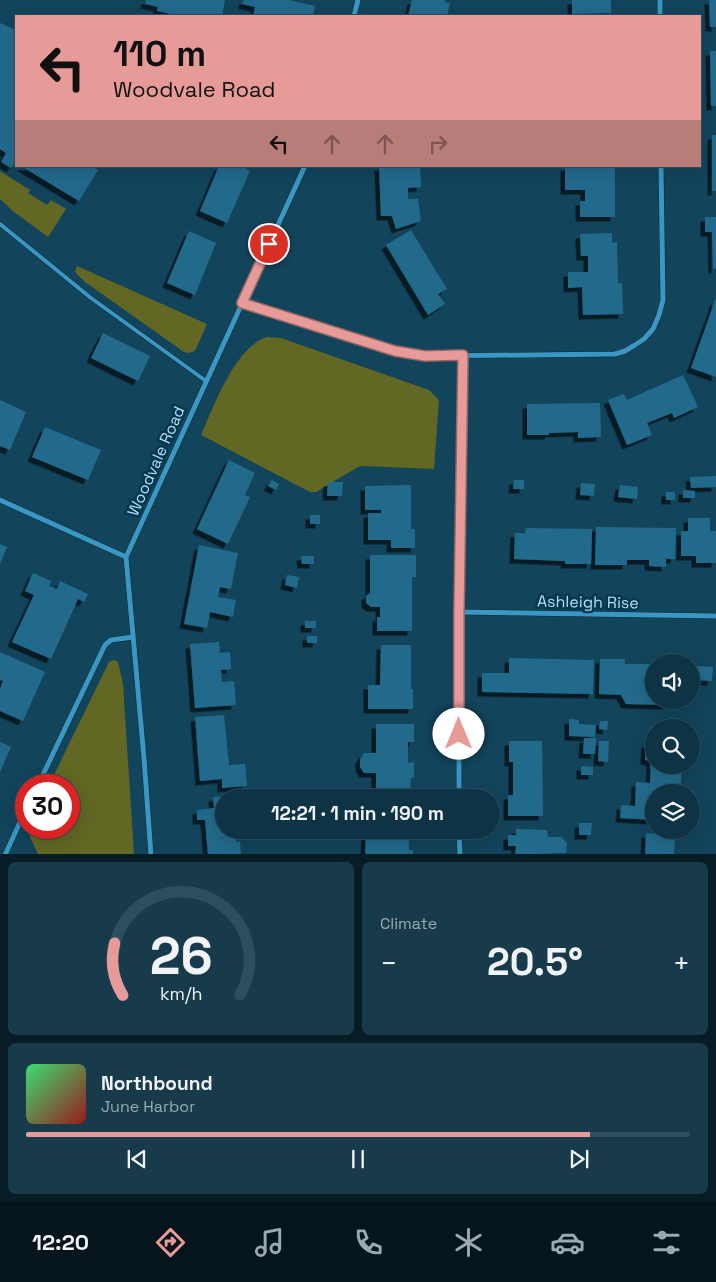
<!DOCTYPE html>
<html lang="en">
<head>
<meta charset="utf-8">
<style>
	body { margin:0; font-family:"Space Grotesk",sans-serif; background:#173b4b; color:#f1f3f6; height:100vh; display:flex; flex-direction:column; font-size:19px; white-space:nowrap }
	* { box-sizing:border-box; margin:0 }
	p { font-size:16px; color:#9baab2 }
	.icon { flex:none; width:28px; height:28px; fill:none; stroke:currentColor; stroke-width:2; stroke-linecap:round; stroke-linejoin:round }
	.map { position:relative; height:854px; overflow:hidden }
	.details { display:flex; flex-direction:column; gap:8px; padding:8px; background:#081c25; flex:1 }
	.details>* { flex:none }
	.hud { position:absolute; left:15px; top:15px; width:686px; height:152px; border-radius:0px; box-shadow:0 5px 20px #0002,0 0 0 1px #2e4e5d; background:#e69b98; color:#111; overflow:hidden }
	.tools { position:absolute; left:645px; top:654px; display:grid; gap:10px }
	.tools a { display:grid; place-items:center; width:55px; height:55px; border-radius:50%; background:#0e3344; box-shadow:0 5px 20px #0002,0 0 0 1px #2e4e5d; font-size:25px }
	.speed { position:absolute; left:15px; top:774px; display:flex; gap:10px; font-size:25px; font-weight:700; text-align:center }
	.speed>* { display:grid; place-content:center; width:65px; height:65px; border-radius:50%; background:#0e3344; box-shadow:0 5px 20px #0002,0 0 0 1px #2e4e5d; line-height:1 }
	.speed .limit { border:8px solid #d22; background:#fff; color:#111 }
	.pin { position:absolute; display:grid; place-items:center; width:42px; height:42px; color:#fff; margin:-21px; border:2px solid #fff; border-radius:50%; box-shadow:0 1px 5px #0007 }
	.me { position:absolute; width:55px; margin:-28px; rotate:0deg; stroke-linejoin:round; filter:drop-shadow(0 0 4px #0008) }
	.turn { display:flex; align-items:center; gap:18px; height:105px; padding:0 15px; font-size:22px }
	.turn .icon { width:65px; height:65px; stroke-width:2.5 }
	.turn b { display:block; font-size:35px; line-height:42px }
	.lanes { display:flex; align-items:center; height:48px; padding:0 15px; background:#0003; justify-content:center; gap:25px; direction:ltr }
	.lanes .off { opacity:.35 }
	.big { font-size:38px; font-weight:600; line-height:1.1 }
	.details .card { flex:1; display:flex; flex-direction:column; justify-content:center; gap:8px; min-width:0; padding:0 18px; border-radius:8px; background:#173b4b }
	.details .dial { align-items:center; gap:0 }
	.dial svg { height:130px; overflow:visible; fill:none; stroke:#2e4e5d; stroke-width:7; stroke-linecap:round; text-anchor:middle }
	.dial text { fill:#f1f3f6; stroke:none }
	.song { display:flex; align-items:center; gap:15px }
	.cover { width:60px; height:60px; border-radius:8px; background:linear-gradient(135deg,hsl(140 70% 55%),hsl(0 70% 35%)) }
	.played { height:5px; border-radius:2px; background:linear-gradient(90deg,#e69b98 85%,#2e4e5d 85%) }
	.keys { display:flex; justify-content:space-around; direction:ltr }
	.heat { display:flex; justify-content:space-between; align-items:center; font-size:28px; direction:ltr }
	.details .tiles { flex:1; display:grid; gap:8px; grid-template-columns:1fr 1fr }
	.card:last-child { grid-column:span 2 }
	.trip { position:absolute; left:215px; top:789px; width:285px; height:50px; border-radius:25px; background:#0e3344; box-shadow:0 5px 20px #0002,0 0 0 1px #2e4e5d; font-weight:600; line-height:50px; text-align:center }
	.menu { display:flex; height:80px; justify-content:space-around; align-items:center; background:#06141b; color:#9baab2 }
	.menu .icon { width:35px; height:35px }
	.menu .selected { color:#e69b98 }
	.menu b { font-size:22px; color:#f1f3f6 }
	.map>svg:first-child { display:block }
	.green { fill:#626723 }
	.building { fill:#246a8c; filter:url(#shadow) }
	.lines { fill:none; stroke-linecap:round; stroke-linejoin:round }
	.service-casing { stroke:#0b2937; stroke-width:5 }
	.minor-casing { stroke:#0b2937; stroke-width:6 }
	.service { stroke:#3a97c3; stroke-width:4 }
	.minor { stroke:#3a97c3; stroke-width:5 }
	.route-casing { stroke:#966563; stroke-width:12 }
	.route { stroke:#e69b98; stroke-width:9 }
	.labels { text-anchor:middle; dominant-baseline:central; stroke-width:5; stroke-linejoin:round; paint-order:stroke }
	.street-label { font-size:16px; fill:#b5dff6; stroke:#033950 }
</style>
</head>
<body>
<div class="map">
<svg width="716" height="855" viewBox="0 0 716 855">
	<defs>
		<filter id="shadow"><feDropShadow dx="-4.5" dy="4.5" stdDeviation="0" flood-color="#0009"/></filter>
	</defs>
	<rect width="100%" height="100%" fill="#12445b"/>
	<g class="green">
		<path d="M0 171 30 190 28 193 47 205 51 200 66 209 48 237 14 212 0 199Z"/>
		<path d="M77 266 207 324 195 351 189 353 184 352 85 282 75 272Z"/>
		<path d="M267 337 281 338 429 390 439 400 434 469 363 466 358 467 316 492H310L201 435C214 406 235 347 267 337Z"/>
		<path d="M114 660 118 662 123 684 134 854H38L30 837 31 828H69V785H49L109 662Z"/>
	</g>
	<g class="building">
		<path d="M146 0H225L222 16H180L157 11 158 7 145 4Z"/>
		<path d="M244 0H289L315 6 313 16H253L255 7 242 4Z"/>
		<path d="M412 0H445V2L450 3 447 16H408Z"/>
		<path d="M572 0H611V13L572 14Z"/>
		<path d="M709 0H716V27H710Z"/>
		<path d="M0 23 16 30V163H15L11 168 1 162 6 153 0 149Z"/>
		<path d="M710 51H716V106H711Z"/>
		<rect x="712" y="135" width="4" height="56"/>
		<path d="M21 166H92L98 170 79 201Z"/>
		<path d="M219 166H247L246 169 250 171 227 223 200 211Z"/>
		<path d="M379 166H420L421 187 408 188V199H418L421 221 396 229 392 216H381Z"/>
		<path d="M565 166H615V217H580V201H585V190H565Z"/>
		<path d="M705 217H716V269H713L712 232H705Z"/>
		<path d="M411 230 447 289 438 294 445 304 428 315 386 245Z"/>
		<path d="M189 231 216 243 195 295 167 283Z"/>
		<path d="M612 233V243L617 242 618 283H622L623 314 583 315 582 287 568 288V272H588V256H581L580 234Z"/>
		<path d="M716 298V377L691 368Z"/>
		<path d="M103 333 150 356 138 381 91 358Z"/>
		<path d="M683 375 698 407 674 418 672 413 647 423 652 435 627 445 608 400 624 394 627 400Z"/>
		<path d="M0 400 26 412 10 450 0 446Z"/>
		<path d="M600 403 601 437 578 438V432L549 433V435H527V404Z"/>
		<path d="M45 427 101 450 88 480 32 457Z"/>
		<path d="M229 460 255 473 245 495 250 497 228 544 197 529Z"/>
		<path d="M716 476V487L691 488 690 477Z"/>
		<path d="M272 480 279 484 276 490 268 486Z"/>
		<path d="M514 480H524V489H513Z"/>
		<path d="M328 482H343L342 496H327Z"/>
		<path d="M581 483 595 484 594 496 580 495Z"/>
		<path d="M411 485V529H415V548H391V540H368V513H381V510H365V486Z"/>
		<path d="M620 485 638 487 637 499 618 497Z"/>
		<path d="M683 490 695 491V498H683Z"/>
		<rect x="666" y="492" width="9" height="8"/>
		<rect x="310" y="515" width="10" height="9"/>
		<path d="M688 518H710V531H716V563H696V556H681V531H688Z"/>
		<path d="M596 527 676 528 675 559H666V567L649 566V560H627V565H595Z"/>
		<path d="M526 528 592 529 591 564H565V561L514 559 515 533H525Z"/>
		<path d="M0 544 7 547 0 564Z"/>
		<path d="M199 545 238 553 231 589 220 587 218 597 236 600 233 617 210 612 207 628 184 624Z"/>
		<path d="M370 555H416V577H412V631H377V617H380V607H371L366 603V596L370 593Z"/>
		<path d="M301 556H314V564H302Z"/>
		<path d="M33 573 51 581 49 586 57 589 60 581 88 594 84 602 78 599 51 659 12 642 34 595 25 591Z"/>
		<path d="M287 575 299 577 297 588 285 585Z"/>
		<rect x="305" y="621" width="11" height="7"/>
		<rect x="307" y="636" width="10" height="7"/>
		<path d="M219 642 220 653 230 652 231 669 221 670 222 682 234 681 236 705 195 708 190 644Z"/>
		<path d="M381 645H411V689H413V709H368V685H380Z"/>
		<path d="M0 652 45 672 23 721 0 711V689L3 681 0 680Z"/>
		<path d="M509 658 594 660 593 694 482 692V673H509Z"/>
		<path d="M600 659H625V664H654V700H668L667 705 626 704 621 695 599 694Z"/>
		<rect x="659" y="660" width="23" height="2"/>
		<path d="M696 666 713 667 712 681 695 680Z"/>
		<path d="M224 715 229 765 245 764 247 786 222 788V779L200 781 195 717Z"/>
		<path d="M569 719 579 720V724L596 725 595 737 569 736Z"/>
		<path d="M600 721H608L607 730 599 729Z"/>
		<path d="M376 724H414V742H408V763L414 762V778H411L410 793H376V773H364L360 767V759L364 753H376Z"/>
		<path d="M584 738H596L595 754H583Z"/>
		<path d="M509 741H542L543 816H508V795H513V762H509Z"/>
		<path d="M599 741H609L608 762 598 761Z"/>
		<path d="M0 742 11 747 0 772Z"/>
		<path d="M646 743H654V765H686V768L682 769 680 792H654V820L620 818 621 805 635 806 636 782 650 783 651 761 645 760Z"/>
		<path d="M581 766 593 767V775H581Z"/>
		<path d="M246 794 247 798H224V830H235L236 842 240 841 241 855H208L205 820H197V810L214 808 213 797Z"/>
		<path d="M579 823H592L591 835H579Z"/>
		<path d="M516 829 547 830 548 837H561L567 843 566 853 515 855 516 846H508V835H516Z"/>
		<path d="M366 830H408L409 850H413V855L365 854Z"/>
		<path d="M646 833 675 835 674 855H645Z"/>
	</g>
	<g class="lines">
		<defs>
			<path id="service" d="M0 224 91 298 206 381"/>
			<g id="minor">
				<path d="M660 0V16"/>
				<path d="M354 16 358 0"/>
				<path d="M242 303 395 351 425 356 615 354 625 351 635 345 644 339 653 329 659 315 663 300 661 166"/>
				<path d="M0 500 126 557"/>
				<path d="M459 612 716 616"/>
				<path d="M38 785 105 645 111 640 133 637"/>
				<path d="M459 798V612L463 355"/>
				<path d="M459 830 460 855"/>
				<path d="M5 855 26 809"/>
				<path d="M151 855 144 758 126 557 305 166"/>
			</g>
		</defs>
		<use href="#service" class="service-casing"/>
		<use href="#minor" class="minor-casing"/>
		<use href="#service" class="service"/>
		<use href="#minor" class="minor"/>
	</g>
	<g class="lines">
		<defs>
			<path id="route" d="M269 244 242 303 395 351 425 356 463 355 459 612V734"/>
		</defs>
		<use href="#route" class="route-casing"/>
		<use href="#route" class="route"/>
	</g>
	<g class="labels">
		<g class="street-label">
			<text transform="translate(156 461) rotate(-66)">Woodvale Road</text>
			<text transform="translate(588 602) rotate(1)">Ashleigh Rise</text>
		</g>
	</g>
</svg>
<div class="tools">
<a><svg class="icon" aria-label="sound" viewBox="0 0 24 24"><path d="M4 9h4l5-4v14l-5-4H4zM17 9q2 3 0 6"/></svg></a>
<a><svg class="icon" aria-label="search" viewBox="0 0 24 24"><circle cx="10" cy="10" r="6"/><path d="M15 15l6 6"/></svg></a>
<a><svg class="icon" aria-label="layers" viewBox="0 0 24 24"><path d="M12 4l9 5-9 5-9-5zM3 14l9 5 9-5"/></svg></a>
</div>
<div class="speed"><div class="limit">30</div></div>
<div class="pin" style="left:269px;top:244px;background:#d93025"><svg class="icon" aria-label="arrive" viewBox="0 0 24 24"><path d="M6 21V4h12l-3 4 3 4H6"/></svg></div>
<svg class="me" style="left:459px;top:734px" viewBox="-20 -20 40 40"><circle r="19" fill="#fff"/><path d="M0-13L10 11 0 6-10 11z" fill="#e69b98"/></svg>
<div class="trip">12:21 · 1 min · 190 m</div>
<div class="hud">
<div class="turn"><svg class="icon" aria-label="left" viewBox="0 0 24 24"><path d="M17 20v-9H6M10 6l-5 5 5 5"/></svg><div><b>110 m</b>Woodvale Road</div></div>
<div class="lanes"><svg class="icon" aria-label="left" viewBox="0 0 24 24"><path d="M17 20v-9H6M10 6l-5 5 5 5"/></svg><svg class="icon off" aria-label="ahead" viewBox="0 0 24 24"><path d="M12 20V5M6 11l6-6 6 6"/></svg><svg class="icon off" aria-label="ahead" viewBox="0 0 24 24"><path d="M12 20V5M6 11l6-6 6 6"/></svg><svg class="icon off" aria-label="right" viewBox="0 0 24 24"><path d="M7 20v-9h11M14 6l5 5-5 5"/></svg></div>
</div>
</div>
<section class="details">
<div class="tiles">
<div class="card dial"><svg viewBox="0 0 100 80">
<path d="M14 69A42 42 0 1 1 86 69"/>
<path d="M14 69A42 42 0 0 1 9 37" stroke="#e69b98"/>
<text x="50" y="56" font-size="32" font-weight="700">26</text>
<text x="50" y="72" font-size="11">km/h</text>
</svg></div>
<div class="card"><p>Climate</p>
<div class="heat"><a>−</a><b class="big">20.5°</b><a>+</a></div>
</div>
<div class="card">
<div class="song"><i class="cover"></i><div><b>Northbound</b><p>June Harbor</p></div></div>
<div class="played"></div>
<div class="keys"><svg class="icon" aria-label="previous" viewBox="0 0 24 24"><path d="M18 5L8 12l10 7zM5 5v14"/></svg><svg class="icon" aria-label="pause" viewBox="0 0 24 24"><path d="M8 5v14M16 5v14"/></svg><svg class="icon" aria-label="next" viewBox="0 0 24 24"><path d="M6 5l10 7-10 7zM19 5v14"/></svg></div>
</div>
</div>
</section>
<nav class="menu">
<b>12:20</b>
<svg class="icon selected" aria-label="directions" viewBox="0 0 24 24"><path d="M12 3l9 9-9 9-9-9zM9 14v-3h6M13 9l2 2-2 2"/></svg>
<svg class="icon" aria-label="music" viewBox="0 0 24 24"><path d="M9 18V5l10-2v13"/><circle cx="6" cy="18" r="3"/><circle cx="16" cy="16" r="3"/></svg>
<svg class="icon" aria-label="phone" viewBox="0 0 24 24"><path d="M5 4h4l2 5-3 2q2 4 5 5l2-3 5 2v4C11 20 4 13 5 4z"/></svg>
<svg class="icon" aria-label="climate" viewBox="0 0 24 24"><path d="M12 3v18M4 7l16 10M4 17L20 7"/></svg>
<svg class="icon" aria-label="car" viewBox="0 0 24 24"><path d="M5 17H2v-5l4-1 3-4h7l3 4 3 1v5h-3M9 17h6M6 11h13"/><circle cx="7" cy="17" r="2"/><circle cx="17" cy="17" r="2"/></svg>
<svg class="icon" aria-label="filters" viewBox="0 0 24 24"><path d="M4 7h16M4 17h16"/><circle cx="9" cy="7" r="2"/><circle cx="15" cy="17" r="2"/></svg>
</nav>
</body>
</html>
